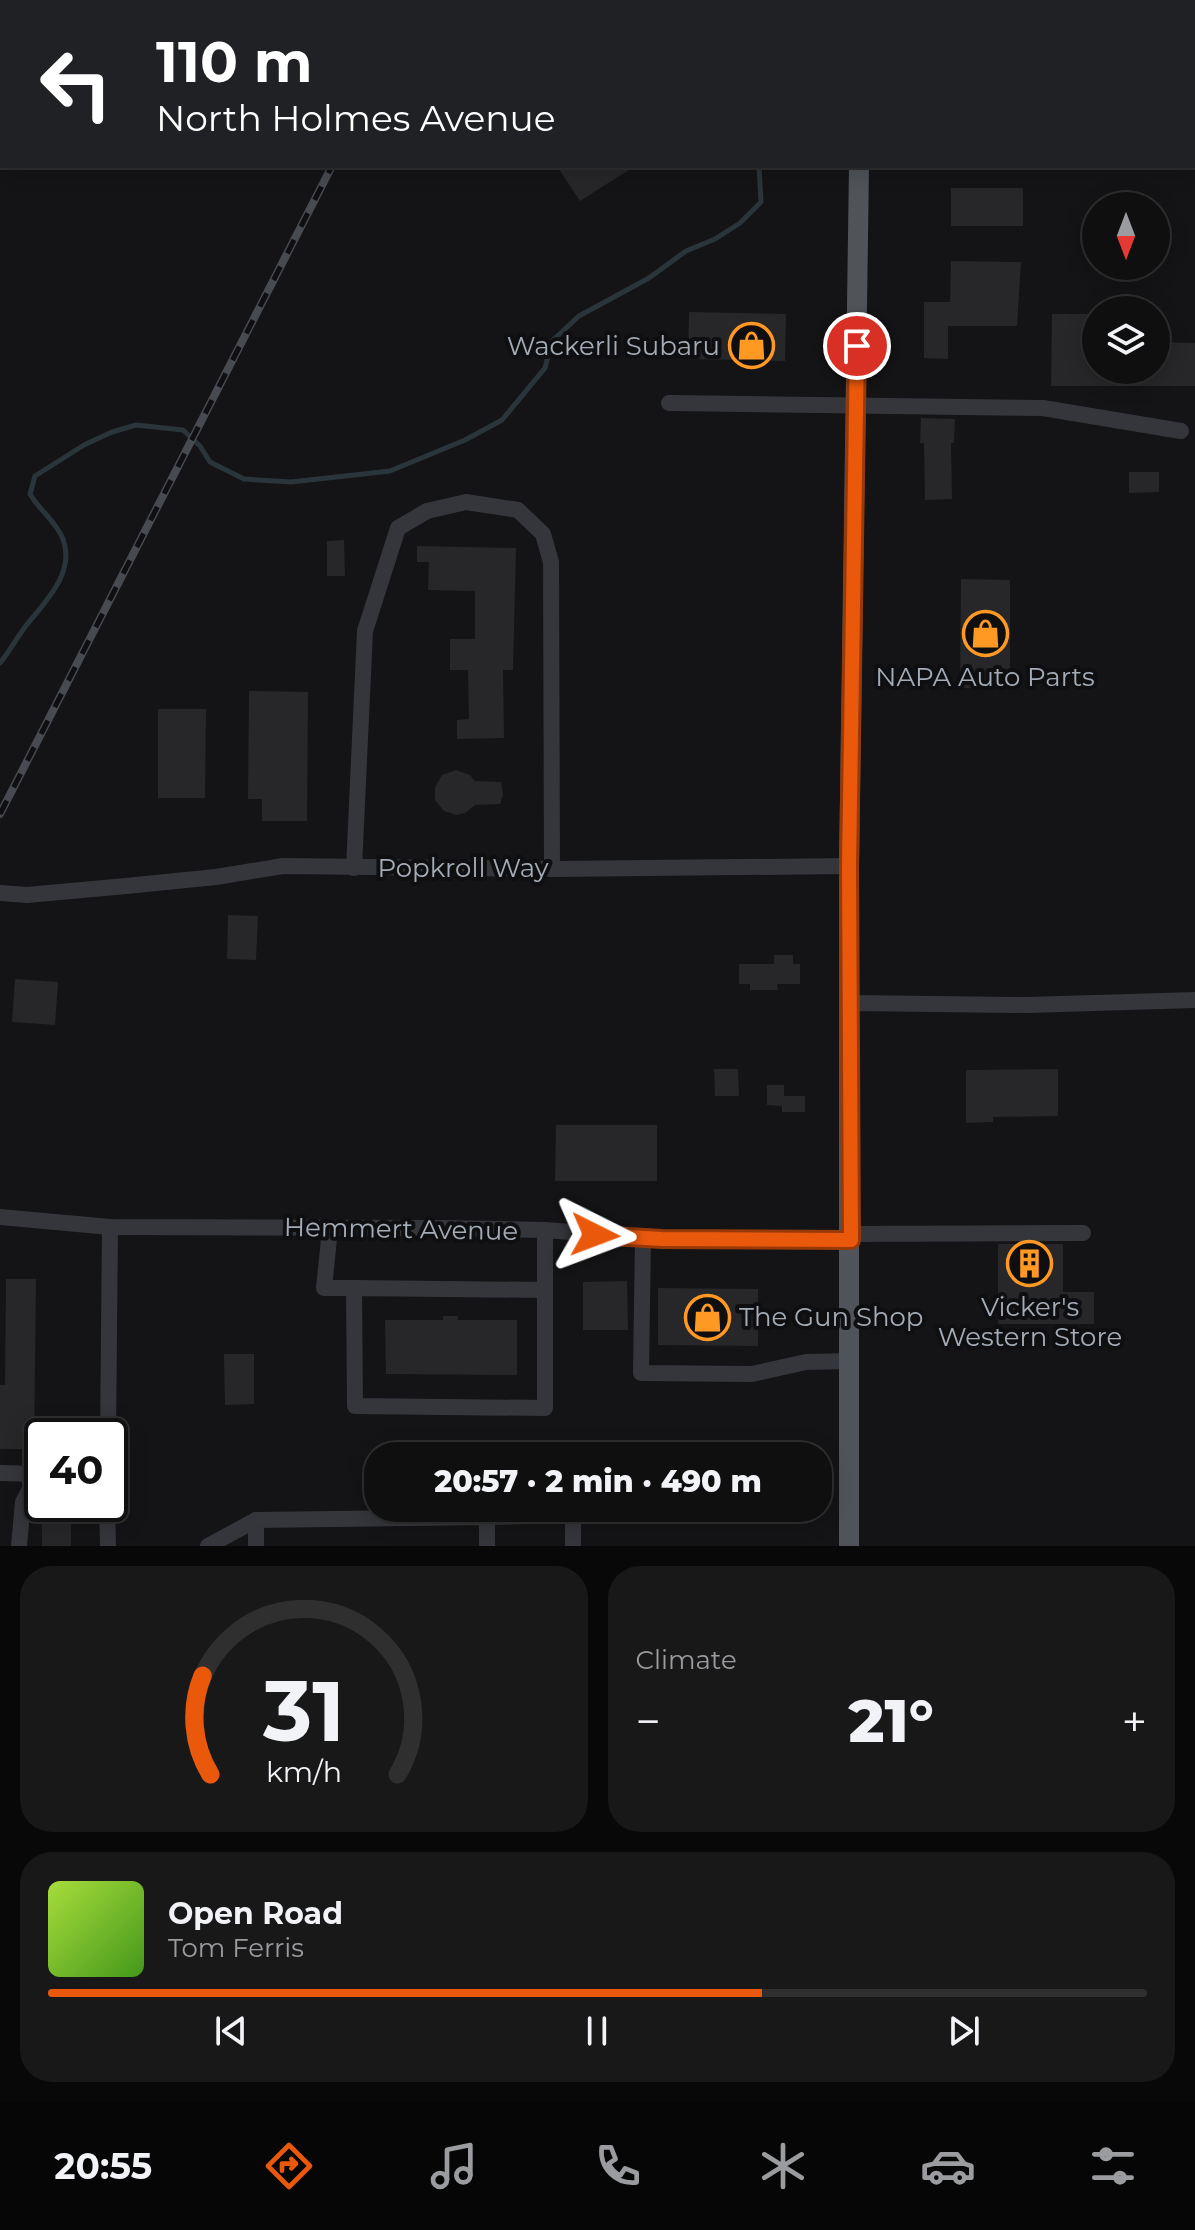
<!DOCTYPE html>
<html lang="en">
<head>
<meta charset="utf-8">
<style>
	body { margin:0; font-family:Montserrat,sans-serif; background:#181819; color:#f1f3f6; height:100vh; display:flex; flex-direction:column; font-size:30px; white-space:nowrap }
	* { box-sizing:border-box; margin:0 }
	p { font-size:26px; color:#9b9c9f }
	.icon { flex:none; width:44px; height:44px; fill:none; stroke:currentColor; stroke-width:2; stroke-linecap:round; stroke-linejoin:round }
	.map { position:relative; height:1546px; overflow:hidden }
	.details { display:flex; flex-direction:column; gap:20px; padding:20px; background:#080809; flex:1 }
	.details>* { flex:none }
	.top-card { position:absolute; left:0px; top:0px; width:1196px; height:168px; box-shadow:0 4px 20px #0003,0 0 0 2px #2f2f30; background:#202124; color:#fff; overflow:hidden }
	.needle { width:52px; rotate:180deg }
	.tools { position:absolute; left:1082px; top:192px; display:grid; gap:16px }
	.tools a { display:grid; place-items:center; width:88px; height:88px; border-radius:50%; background:#0f0f10; box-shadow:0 4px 20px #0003,0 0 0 2px #2f2f30; font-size:40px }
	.speed { position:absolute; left:24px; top:1418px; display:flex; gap:16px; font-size:40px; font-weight:700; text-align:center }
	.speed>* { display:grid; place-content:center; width:104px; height:104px; border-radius:50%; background:#0f0f10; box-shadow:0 4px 20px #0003,0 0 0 2px #2f2f30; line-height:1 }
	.speed .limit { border:4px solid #111; border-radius:12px; background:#fff; color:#111 }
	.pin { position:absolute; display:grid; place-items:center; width:68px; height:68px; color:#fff; margin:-34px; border:4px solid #fff; border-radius:50%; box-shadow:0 2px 8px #0007 }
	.me { position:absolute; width:88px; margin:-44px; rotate:93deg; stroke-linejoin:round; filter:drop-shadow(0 0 6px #0008) }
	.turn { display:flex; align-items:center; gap:28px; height:168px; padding:0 24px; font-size:36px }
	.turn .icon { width:104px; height:104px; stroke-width:2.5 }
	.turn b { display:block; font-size:56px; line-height:68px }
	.big { font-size:60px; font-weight:800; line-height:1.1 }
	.details .tile { flex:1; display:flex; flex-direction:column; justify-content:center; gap:12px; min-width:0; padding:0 28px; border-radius:32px; background:#181819 }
	.details .dial { align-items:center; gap:0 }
	.dial svg { height:208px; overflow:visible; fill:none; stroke:#2f2f30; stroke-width:7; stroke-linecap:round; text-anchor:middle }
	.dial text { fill:#f1f3f6; stroke:none }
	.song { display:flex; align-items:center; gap:24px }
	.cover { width:96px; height:96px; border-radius:12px; background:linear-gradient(135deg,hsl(80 70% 55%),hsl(100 70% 35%)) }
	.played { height:8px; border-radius:4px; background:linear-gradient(90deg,#ea580c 65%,#2f2f30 65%) }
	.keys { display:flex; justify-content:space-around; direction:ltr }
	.heat { display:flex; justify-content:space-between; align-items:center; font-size:44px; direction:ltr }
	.details .tiles { flex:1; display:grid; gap:20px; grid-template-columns:1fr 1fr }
	.tile:last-child { grid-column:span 2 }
	.trip { position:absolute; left:364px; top:1442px; width:468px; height:80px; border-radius:32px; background:#0f0f10; box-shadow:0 4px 20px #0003,0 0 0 2px #2f2f30; font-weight:800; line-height:80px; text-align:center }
	.menu { display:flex; height:128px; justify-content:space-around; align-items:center; background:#060606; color:#9b9c9f }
	.menu .icon { width:56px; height:56px }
	.menu .active { color:#ea580c }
	.menu b { font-size:36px; color:#f1f3f6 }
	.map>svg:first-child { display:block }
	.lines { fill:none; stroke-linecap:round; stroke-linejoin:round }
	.stream { stroke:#29353a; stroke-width:5 }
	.building { fill:#27272a }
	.minor { stroke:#34363b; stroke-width:16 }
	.major { stroke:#50545a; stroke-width:20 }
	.rail-casing { stroke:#474a50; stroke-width:8 }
	.rail { stroke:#0f0f11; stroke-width:5; stroke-dasharray:15; stroke-linecap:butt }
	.route-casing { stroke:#983908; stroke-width:20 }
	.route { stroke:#ea580c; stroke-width:14 }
	.labels { text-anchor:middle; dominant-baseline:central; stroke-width:8; stroke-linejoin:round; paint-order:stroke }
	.poi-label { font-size:26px; fill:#a4acb7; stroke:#0f0f11 }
	.street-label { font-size:26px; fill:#a4acb7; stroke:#0f0f11 }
</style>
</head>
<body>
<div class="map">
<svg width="1195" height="1546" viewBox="0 0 1195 1546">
	<rect width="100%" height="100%" fill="#141416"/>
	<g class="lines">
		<g class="stream">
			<path d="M955 2 957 0"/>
			<path d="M0 663C9 652 16 639 25 627 44 603 76 573 63 539 56 521 39 510 30 494L35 476 84 445 112 432 136 425 183 430 200 446 210 462 244 479 291 482 390 471 465 440 502 420 545 368 552 341 579 316 649 278 686 251 715 239 740 223 761 202 759 166"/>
		</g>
	</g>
	<g class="building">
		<path d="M557 166H635L580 201Z"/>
		<rect x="951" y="188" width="72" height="38"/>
		<path d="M951 261 1021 262 1017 326H948V359L924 358V302H950Z"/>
		<path d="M689 312 786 314 785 361 688 359Z"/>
		<path d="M1052 314H1096V370H1156V342L1195 343V386H1051Z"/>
		<path d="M921 418 955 419 954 443H951L952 499 925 500 924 443H920Z"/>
		<path d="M1129 472H1159V492L1129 493Z"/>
		<path d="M344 540 345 576H327V541Z"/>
		<path d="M417 546 516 548 513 670H503L504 738 457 739V720L469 719 468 670H450V639H475V591L428 590 429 562H417Z"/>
		<path d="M961 579 1010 580V688H960Z"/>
		<path d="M249 691 308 692 307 821H262V799H248Z"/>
		<path d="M158 709H206L205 798H158Z"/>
		<path d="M456 770 470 775 475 781 501 782 503 795 500 804 475 805 465 813 457 815 444 811 435 800V787L442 775Z"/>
		<path d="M228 915 258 916 256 960 227 959Z"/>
		<path d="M774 955H793V964H800V984H777L778 990H750V984H739V964H774Z"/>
		<path d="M15 979 58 982 55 1025 12 1022Z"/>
		<path d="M714 1069H738L739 1096H715Z"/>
		<path d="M1058 1069V1116L993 1117V1122L966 1123V1070Z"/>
		<path d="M767 1085H784V1096H805V1112H782V1106L767 1105Z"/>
		<path d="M556 1125H657V1181H555Z"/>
		<path d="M998 1244H1063V1292H1094V1324H998Z"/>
		<path d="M6 1279H36L34 1449H0V1385H5Z"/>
		<path d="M627 1281 628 1330H583V1282Z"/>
		<path d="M658 1288 758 1289V1346L658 1345Z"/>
		<path d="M443 1316H458V1320H517V1375L386 1374 385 1320H443Z"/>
		<path d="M224 1354H254V1404L225 1405Z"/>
		<rect x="42" y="1504" width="29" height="42"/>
	</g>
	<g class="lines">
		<g class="minor">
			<path d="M669 403 1043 408 1181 431"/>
			<path d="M354 868 365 631 398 528 427 511 466 502 518 510 543 534 551 562 552 869"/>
			<path d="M0 893 27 895 126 886 216 877 283 866 552 869 849 866"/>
			<path d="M849 1003 1028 1005 1195 1000"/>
			<path d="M0 1217 110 1227 445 1228 545 1230 662 1239 851 1240"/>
			<path d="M330 1229 324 1288H354"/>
			<path d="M851 1234 1083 1233"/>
			<path d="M643 1237 641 1373 752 1374 806 1362 850 1361"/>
			<path d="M544 1290 354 1288 355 1406 545 1408V1230"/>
			<path d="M108 1436 110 1227"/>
			<path d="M0 1473 38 1474"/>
			<path d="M107 1504 108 1546"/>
			<path d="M487 1517 573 1515V1546"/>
			<path d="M19 1546 23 1502 38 1474H42"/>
			<path d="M208 1546 256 1520"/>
			<path d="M256 1546V1520L487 1517V1546"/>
		</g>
		<g class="major">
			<path d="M862 2V0"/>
			<path d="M849 1546V866L859 166"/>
		</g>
		<defs>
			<g id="rail">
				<path d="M427 2 429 0"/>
				<path d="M0 814 332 166"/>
			</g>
		</defs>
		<use href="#rail" class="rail-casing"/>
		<use href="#rail" class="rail"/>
	</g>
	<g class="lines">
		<defs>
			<path id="route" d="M595 1235 662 1239 851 1240 849 866 857 346"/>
		</defs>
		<use href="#route" class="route-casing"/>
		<use href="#route" class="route"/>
	</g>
	<defs>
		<symbol id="shop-ring" viewBox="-11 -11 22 22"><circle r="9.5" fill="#0f0f11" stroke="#ff9923" stroke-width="1.5"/><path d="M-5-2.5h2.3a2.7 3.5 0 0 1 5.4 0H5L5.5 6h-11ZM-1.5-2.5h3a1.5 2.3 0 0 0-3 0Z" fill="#ff9923"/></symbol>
		<symbol id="building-ring" viewBox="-11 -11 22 22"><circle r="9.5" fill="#0f0f11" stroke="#ff9923" stroke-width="1.5"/><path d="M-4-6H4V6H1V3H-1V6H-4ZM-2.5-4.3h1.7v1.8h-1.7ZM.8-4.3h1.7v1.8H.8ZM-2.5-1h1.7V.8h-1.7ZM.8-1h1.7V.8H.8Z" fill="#ff9923"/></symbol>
	</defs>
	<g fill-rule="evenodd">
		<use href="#shop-ring" x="726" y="320" width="51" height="51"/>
		<use href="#shop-ring" x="960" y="608" width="51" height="51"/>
		<use href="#building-ring" x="1004" y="1238" width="51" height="51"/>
		<use href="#shop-ring" x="682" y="1292" width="51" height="51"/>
	</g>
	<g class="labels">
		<g class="poi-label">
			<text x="720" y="346" text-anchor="end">Wackerli Subaru</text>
			<text x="985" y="677">NAPA Auto Parts</text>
			<text x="1030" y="1307">Vicker's<tspan x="1030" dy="30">Western Store</tspan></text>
			<text x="739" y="1317" text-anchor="start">The Gun Shop</text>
		</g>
		<g class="street-label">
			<text x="463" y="868">Popkroll Way</text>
			<text transform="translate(401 1229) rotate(1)">Hemmert Avenue</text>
		</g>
	</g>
</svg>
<div class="tools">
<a><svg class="needle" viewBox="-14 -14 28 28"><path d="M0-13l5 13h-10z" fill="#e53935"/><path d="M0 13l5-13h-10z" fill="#9b9c9f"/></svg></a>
<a><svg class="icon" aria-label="layers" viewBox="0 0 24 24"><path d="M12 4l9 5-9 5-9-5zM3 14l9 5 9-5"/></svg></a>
</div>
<div class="speed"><div class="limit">40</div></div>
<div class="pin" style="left:857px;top:346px;background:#d93025"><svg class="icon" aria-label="arrive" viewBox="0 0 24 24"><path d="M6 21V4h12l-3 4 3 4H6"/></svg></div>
<svg class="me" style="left:595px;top:1235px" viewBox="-20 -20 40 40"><path d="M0-17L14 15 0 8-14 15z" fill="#ea580c" stroke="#fff" stroke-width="4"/></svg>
<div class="trip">20:57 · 2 min · 490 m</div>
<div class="top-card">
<div class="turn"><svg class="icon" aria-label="left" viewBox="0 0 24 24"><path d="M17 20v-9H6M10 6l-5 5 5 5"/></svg><div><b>110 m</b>North Holmes Avenue</div></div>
</div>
</div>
<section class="details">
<div class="tiles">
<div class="tile dial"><svg viewBox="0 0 100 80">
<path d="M14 69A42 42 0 1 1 86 69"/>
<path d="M14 69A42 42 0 0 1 11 31" stroke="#ea580c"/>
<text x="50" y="56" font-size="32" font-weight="700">31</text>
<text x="50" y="72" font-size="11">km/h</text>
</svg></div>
<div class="tile"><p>Climate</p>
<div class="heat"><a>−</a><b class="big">21°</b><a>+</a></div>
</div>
<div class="tile">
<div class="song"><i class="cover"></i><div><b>Open Road</b><p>Tom Ferris</p></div></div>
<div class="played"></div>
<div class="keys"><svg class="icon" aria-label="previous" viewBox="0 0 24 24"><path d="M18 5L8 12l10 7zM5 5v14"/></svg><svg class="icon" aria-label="pause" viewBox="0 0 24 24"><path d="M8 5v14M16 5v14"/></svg><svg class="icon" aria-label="next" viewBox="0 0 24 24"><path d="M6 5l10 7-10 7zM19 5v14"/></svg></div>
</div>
</div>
</section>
<nav class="menu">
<b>20:55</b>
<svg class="icon active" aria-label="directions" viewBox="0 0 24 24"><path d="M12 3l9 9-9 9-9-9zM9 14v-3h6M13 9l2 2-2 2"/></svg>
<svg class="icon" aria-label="music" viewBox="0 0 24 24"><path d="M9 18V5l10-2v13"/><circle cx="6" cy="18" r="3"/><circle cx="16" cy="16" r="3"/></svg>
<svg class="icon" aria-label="phone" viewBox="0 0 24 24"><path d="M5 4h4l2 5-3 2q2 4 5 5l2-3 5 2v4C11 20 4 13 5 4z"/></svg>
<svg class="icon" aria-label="climate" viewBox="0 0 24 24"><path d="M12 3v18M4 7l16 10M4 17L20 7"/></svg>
<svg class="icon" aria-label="car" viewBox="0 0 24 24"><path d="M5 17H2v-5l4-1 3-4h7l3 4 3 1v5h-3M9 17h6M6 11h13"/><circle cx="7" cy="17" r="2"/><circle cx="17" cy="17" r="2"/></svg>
<svg class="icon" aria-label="filters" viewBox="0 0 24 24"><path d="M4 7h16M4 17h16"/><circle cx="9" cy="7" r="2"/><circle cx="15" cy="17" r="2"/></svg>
</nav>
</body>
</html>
